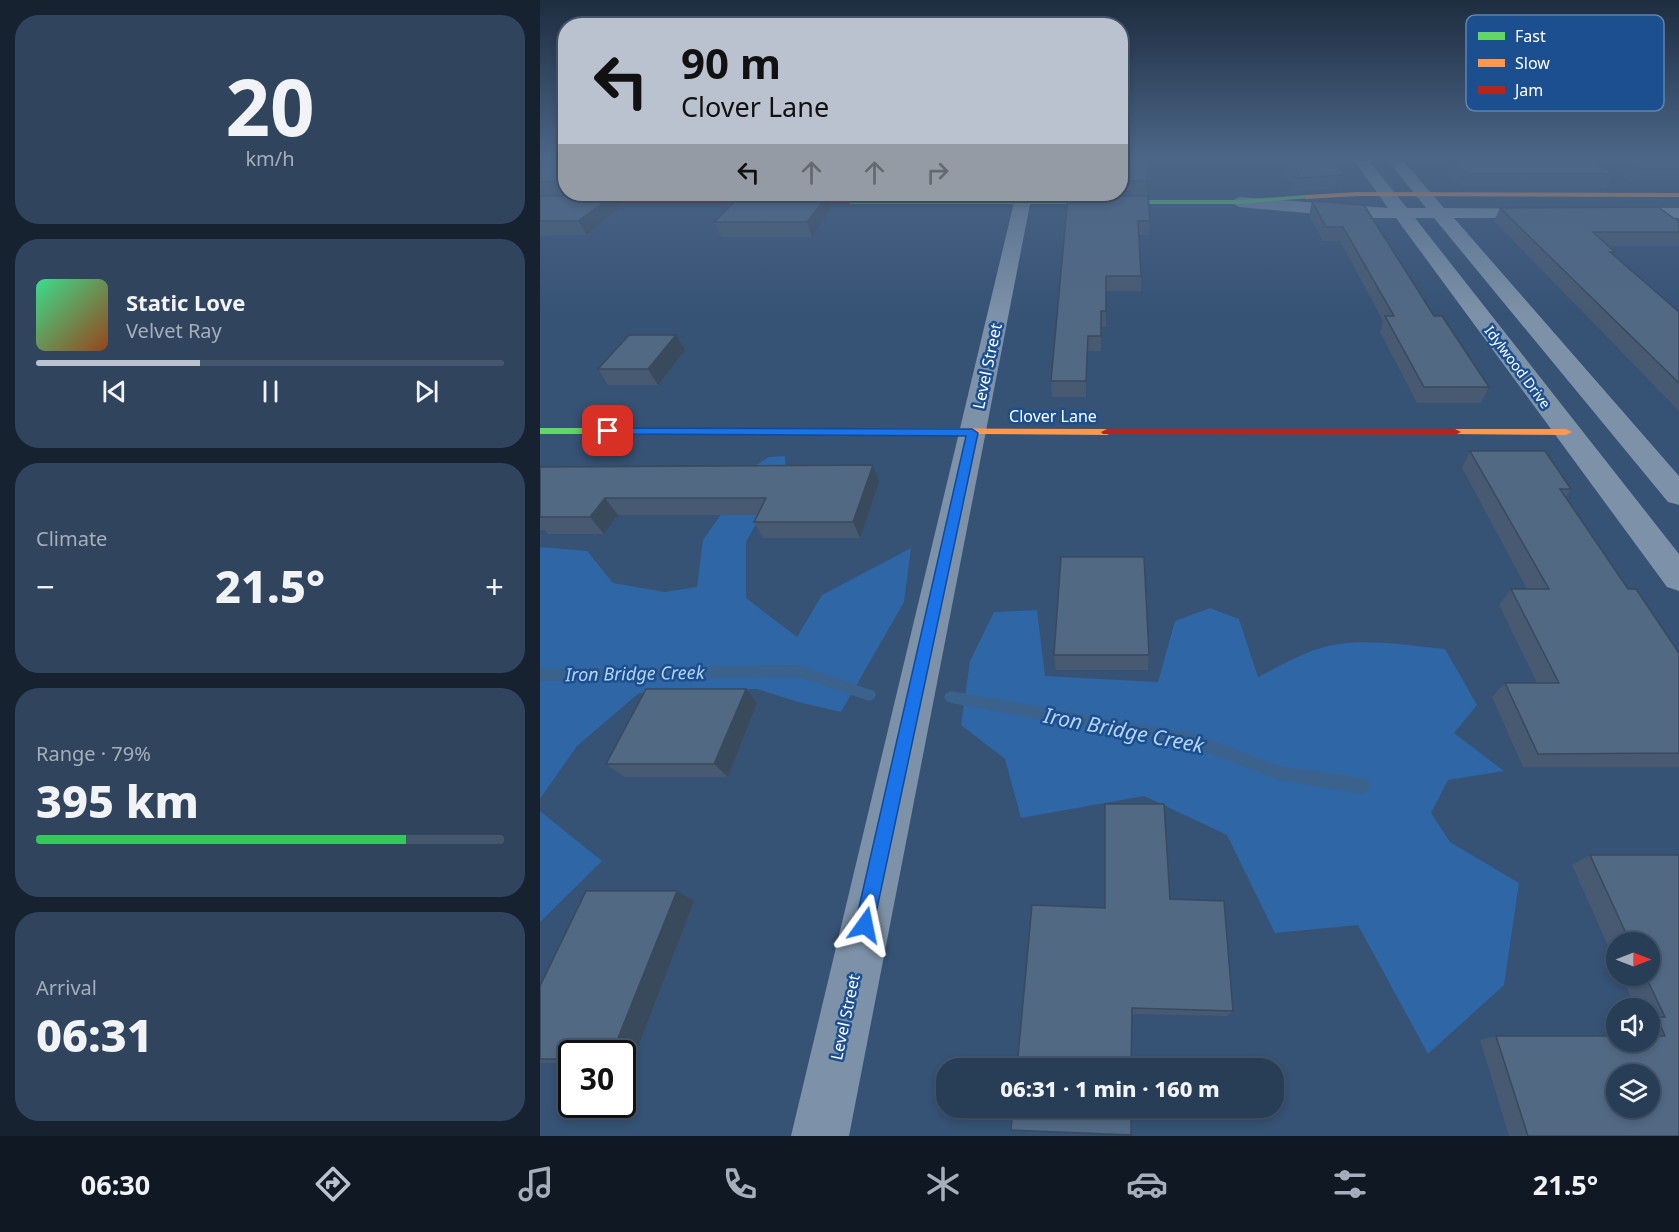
<!DOCTYPE html>
<html lang="en">
<head>
<meta charset="utf-8">
<style>
	body { margin:0; font-family:"Noto Sans",sans-serif; background:#30455d; color:#f1f3f6; height:100vh; display:flex; flex-direction:column; font-size:22px; white-space:nowrap }
	* { box-sizing:border-box; margin:0 }
	p { font-size:20px; color:#a5aeba }
	.icon { flex:none; width:33px; height:33px; fill:none; stroke:currentColor; stroke-width:2; stroke-linecap:round; stroke-linejoin:round }
	.map { position:relative; flex:1; overflow:hidden }
	.side { display:flex; flex-direction:column; gap:15px; padding:15px; background:#162230; width:540px }
	.side>* { flex:none }
	.hud { position:absolute; left:18px; top:18px; width:570px; height:183px; border-radius:24px; box-shadow:0 3px 9px #0003,0 0 0 2px #44576d; background:#b9c2ce; color:#111; overflow:hidden }
	.needle { width:39px; rotate:90deg }
	.buttons { position:absolute; left:1066px; top:932px; display:grid; gap:12px }
	.buttons a { display:grid; place-items:center; width:54px; height:54px; border-radius:50%; background:#283e57; box-shadow:0 3px 9px #0003,0 0 0 2px #44576d; font-size:30px }
	.speed { position:absolute; left:18px; top:1040px; display:flex; gap:12px; font-size:30px; font-weight:700; text-align:center }
	.speed>* { display:grid; place-content:center; width:78px; height:78px; border-radius:50%; background:#283e57; box-shadow:0 3px 9px #0003,0 0 0 2px #44576d; line-height:1 }
	.speed .limit { border:3px solid #111; border-radius:9px; background:#fff; color:#111 }
	.pin { position:absolute; display:grid; place-items:center; width:51px; height:51px; color:#fff; margin:-26px; border-radius:12px; box-shadow:0 3px 9px #0006 }
	.me { position:absolute; width:66px; margin:-33px; rotate:12deg; stroke-linejoin:round; filter:drop-shadow(0 0 4px #0008) }
	.turn { display:flex; align-items:center; gap:21px; height:126px; padding:0 24px; font-size:27px }
	.turn .icon { width:78px; height:78px; stroke-width:2.5 }
	.turn b { display:block; font-size:42px; line-height:51px }
	.lanes { display:flex; align-items:center; height:57px; padding:0 24px; background:#0003; justify-content:center; gap:30px; direction:ltr }
	.lanes .off { opacity:.35 }
	.big { font-size:45px; font-weight:800; line-height:1.1 }
	.side .card { flex:1; display:flex; flex-direction:column; justify-content:center; gap:9px; min-width:0; padding:0 21px; border-radius:24px; background:#30455d }
	.side .dial { align-items:center; gap:0 }
	.dial b { font-size:78px; line-height:1 }
	.song { display:flex; align-items:center; gap:18px }
	.cover { width:72px; height:72px; border-radius:9px; background:linear-gradient(135deg,hsl(150 70% 55%),hsl(20 70% 35%)) }
	.played { height:6px; border-radius:3px; background:linear-gradient(90deg,#b9c2ce 35%,#44576d 35%) }
	.keys { display:flex; justify-content:space-around; direction:ltr }
	.heat { display:flex; justify-content:space-between; align-items:center; font-size:33px; direction:ltr }
	.charge { height:9px; border-radius:4px; background:linear-gradient(90deg,#34c759 79%,#44576d 0) }
	.trip { position:absolute; left:396px; top:1058px; width:348px; height:60px; border-radius:24px; background:#283e57; box-shadow:0 3px 9px #0003,0 0 0 2px #44576d; font-weight:800; line-height:60px; text-align:center }
	.menu { display:flex; height:96px; justify-content:space-around; align-items:center; background:#101923; color:#a5aeba }
	.menu .icon { width:42px; height:42px }
	.menu .selected { color:#b9c2ce }
	.menu b { font-size:27px; color:#f1f3f6 }
	main { display:flex; flex:1; min-height:0 }
	.map>svg:first-child { display:block }
	.green { fill:#2f66a5 }
	.lines { fill:none; stroke-linecap:round; stroke-linejoin:round }
	.stream { fill:#3b618d; fill-rule:evenodd }
	.street { fill:#7d92a8; fill-rule:evenodd }
	.fast { fill:#63d668; fill-rule:evenodd }
	.slow { fill:#ff974d; fill-rule:evenodd }
	.jam { fill:#b3261e; fill-rule:evenodd }
	.wall { fill:#475a72 }
	.shaded-wall { fill:#394a5c }
	.building { fill:#526984; stroke:#394a5c; stroke-width:1.5; fill-rule:evenodd }
	.route { fill:#1a73e8; stroke:#114b97; stroke-width:1.5 }
	.labels { text-anchor:middle; dominant-baseline:central; stroke-width:5; stroke-linejoin:round; paint-order:stroke }
	.far-street-label { font-size:14px; fill:#fff; stroke:#1b4f8f }
	.street-label { font-size:16px; fill:#fff; stroke:#1b4f8f }
	.water-label { font-size:18px; font-style:italic; fill:#b5d3f5; stroke:#1b4f8f }
	.near-water-label { font-size:21px; font-style:italic; fill:#b5d3f5; stroke:#1b4f8f }
	.key { fill:#1b4f8f; stroke:#5f84b1; stroke-width:1.5 }
	.key-label { font-size:16px; fill:#fff }
</style>
</head>
<body>
<main>
<section class="side">
<div class="card dial"><b>20</b><p>km/h</p></div>
<div class="card">
<div class="song"><i class="cover"></i><div><b>Static Love</b><p>Velvet Ray</p></div></div>
<div class="played"></div>
<div class="keys"><svg class="icon" aria-label="previous" viewBox="0 0 24 24"><path d="M18 5L8 12l10 7zM5 5v14"/></svg><svg class="icon" aria-label="pause" viewBox="0 0 24 24"><path d="M8 5v14M16 5v14"/></svg><svg class="icon" aria-label="next" viewBox="0 0 24 24"><path d="M6 5l10 7-10 7zM19 5v14"/></svg></div>
</div>
<div class="card"><p>Climate</p>
<div class="heat"><a>−</a><b class="big">21.5°</b><a>+</a></div>
</div>
<div class="card"><p>Range · 79%</p><b class="big">395 km</b><div class="charge"></div></div>
<div class="card"><p>Arrival</p><b class="big">06:31</b></div>
</section>
<div class="map">
<svg width="1139" height="1136" viewBox="0 0 1139 1136">
	<rect width="100%" height="100%" fill="#365274"/>
	<g class="green">
		<path d="M245 456 246 470 206 542V598L257 637 282 595 371 548 364 602 301 712 258 702 217 689 99 693 37 746 0 799V547L47 551 73 583 124 592 157 587 163 540 215 466 229 457Z"/>
		<path d="M670 608 699 619 718 677C742 665 771 647 799 644 834 639 871 646 905 649L937 705 914 733 964 771 908 780 891 813 910 842 979 883 964 985 888 1054 818 925 735 933 687 835 604 796 481 818 465 759 421 725 430 661 454 612 497 610 505 676 618 682 635 621Z"/>
		<path d="M0 811 62 861 0 922Z"/>
	</g>
	<g class="lines">
		<g class="stream">
			<path d="M208 194H216L210 197Z"/>
			<path d="M258 665 334 691 336 695 334 699 329 701 258 677 0 681V669Z"/>
			<path d="M411 691 655 734 739 766 823 778 828 781 831 786 828 791 823 794 739 780 655 748 411 703 406 701 404 697 406 693Z"/>
		</g>
		<g class="street">
			<path d="M811 156H825L867 208H886L844 156H859L904 208 1008 209 1011 213 1008 217 1002 218H914L1139 476V505L1128 502 894 218H875L1139 554V591L1127 587 856 218H824L699 207 691 202 699 197 848 208Z"/>
			<path d="M476 194H492L309 1136H251Z"/>
			<path d="M1081 208H1139V218L1075 217 1072 213Z"/>
		</g>
		<g class="fast">
			<path d="M766 195 768 198 699 204H309L306 202 309 200H699Z"/>
			<path d="M0 428H294L300 431 294 434H0Z"/>
		</g>
		<g class="slow">
			<path d="M817 192 1139 193V197L817 196 766 199 763 197 766 195Z"/>
			<path d="M294 428 567 429 573 432 567 435 290 433V429Z"/>
			<path d="M915 429H1026L1032 432 1026 435 911 434 909 432Z"/>
		</g>
		<g class="jam">
			<path d="M0 200H309L312 202 309 204H0Z"/>
			<path d="M567 429H915L921 432 915 435 563 434 561 432Z"/>
		</g>
	</g>
	<g class="wall">
		<path d="M26 156V194H99L97 195H0V165Z"/>
		<path d="M580 156 607 181V195H531V194H580Z"/>
		<path d="M736 156H791L805 175 801 188 757 191 753 182H749Z"/>
		<path d="M893 156H1046L1073 174 1066 188 922 187Z"/>
		<path d="M1054 156H1139V182H1092Z"/>
		<path d="M219 194H303L302 195H219Z"/>
		<path d="M0 196H72L79 209 47 235 0 236Z"/>
		<path d="M287 196 291 209 272 237H181L174 222Z"/>
		<path d="M608 196 610 221 609 235H599L601 276V291H566V327H561V351H548L546 397H512L511 381Z"/>
		<path d="M772 201 824 205 894 316 949 387 941 403H877L840 332 843 321 800 241H783L769 215Z"/>
		<path d="M960 208 1139 222V246H1069L1075 252 1073 255 1139 312V411L954 221Z"/>
		<path d="M145 350 118 385H68L58 369Z"/>
		<path d="M930 451 1031 489 1026 497 1088 589 1139 653V767H983L952 697 965 683H997L959 605 971 589H987L922 468Z"/>
		<path d="M333 465 339 482 320 538H223L214 522 217 515H78L64 534H8L5 530H0V467Z"/>
		<path d="M514 655H609L608 670H516Z"/>
		<path d="M206 689 217 703 188 777H84L66 764Z"/>
		<path d="M1050 855H1139V1136H969L940 1040 956 1036 1110 1041V1008H1096L1081 975H1110V942H1077V966L1032 865Z"/>
		<path d="M630 899 693 1011 687 1016 592 1014 565 908Z"/>
		<path d="M154 901 92 1063H82V1053H32V1063H0V986Z"/>
	</g>
	<g class="shaded-wall">
		<path d="M72 196 79 209 47 235 38 221Z"/>
		<path d="M287 196 291 209 272 237 267 222Z"/>
		<path d="M136 335 145 350 118 385 108 369Z"/>
		<path d="M548 336V351L546 397V381Z"/>
		<path d="M333 465 339 482 320 538 313 522Z"/>
		<path d="M65 498 78 515 64 534 50 517Z"/>
		<path d="M206 689 217 703 188 777 174 764Z"/>
		<path d="M137 891 154 901 92 1063 82 1061V1053H72Z"/>
	</g>
	<g class="building">
		<path d="M19 156H26V182H0V165Z"/>
		<path d="M580 156H606L607 181H580Z"/>
		<path d="M744 156H791L805 175 760 178 756 169H751Z"/>
		<path d="M909 156H1046L1073 174H927Z"/>
		<path d="M1079 156H1139V169H1100Z"/>
		<path d="M0 196H72L38 221H0Z"/>
		<path d="M201 196H287L267 222H174Z"/>
		<path d="M528 196H608L610 221H598L601 276H566V311H561V336H548L546 381H511Z"/>
		<path d="M772 201 824 205 894 316H902L949 387H884L845 316H854L803 227H786Z"/>
		<path d="M1118 207 1139 222V232H1053L1075 252H1070L1139 312V383L960 208Z"/>
		<path d="M89 335H136L108 369H58Z"/>
		<path d="M930 451H1005L1031 489H1020L1088 589H1096L1139 653V753L998 754 965 683H1019L971 589H1009Z"/>
		<path d="M333 465 313 522H214L226 498H65L50 517H0V467Z"/>
		<path d="M521 557H604L609 655H514Z"/>
		<path d="M106 689H206L174 764H66Z"/>
		<path d="M565 804H624L630 899 684 901 693 1011 592 1008 591 1068H477L492 905 565 908Z"/>
		<path d="M1050 855H1139V1136H988L956 1036H1077V1041H1110V1036H1125L1117 1017H1125L1105 975H1110V942H1090ZM1077 1074H1110V1107H1077Z"/>
		<path d="M46 891H137L72 1053H32V1059H0V986Z"/>
		<path d="M473 1107H591V1135L471 1130Z"/>
	</g>
	<linearGradient id="sky" x2="0" y2="1"><stop stop-color="#1e2d40"/><stop offset="0.5" stop-color="#4c6688"/><stop offset="1" stop-color="#4c6688" stop-opacity="0"/></linearGradient>
	<rect width="1139" height="315" fill="url(#sky)"/>
	<path class="route" d="M64 428 432 429 438 433 332 932 325 935 318 932 315 925 426 436 68 434 63 431Z"/>
	<g class="labels">
		<g class="far-street-label">
			<text transform="translate(978 367) rotate(53)">Idylwood Drive</text>
		</g>
		<g class="street-label">
			<text transform="translate(447 366) rotate(-78)">Level Street</text>
			<text x="513" y="416">Clover Lane</text>
			<text transform="translate(305 1017) rotate(-78)">Level Street</text>
		</g>
		<g class="water-label">
			<text transform="translate(95 673) rotate(-1)">Iron Bridge Creek</text>
		</g>
		<g class="near-water-label">
			<text transform="translate(584 730) rotate(11)">Iron Bridge Creek</text>
		</g>
	</g>
	<rect x="926" y="15" width="198" height="96" rx="9" class="key"/>
	<rect x="938" y="32" width="27" height="8" fill="#63d668"/>
	<rect x="938" y="59" width="27" height="8" fill="#ff974d"/>
	<rect x="938" y="86" width="27" height="8" fill="#b3261e"/>
	<g class="key-label">
		<text x="975" y="42">Fast</text>
		<text x="975" y="69">Slow</text>
		<text x="975" y="96">Jam</text>
	</g>
</svg>
<div class="buttons">
<a><svg class="needle" viewBox="-14 -14 28 28"><path d="M0-13l5 13h-10z" fill="#e53935"/><path d="M0 13l5-13h-10z" fill="#a5aeba"/></svg></a>
<a><svg class="icon" aria-label="sound" viewBox="0 0 24 24"><path d="M4 9h4l5-4v14l-5-4H4zM17 9q2 3 0 6"/></svg></a>
<a><svg class="icon" aria-label="layers" viewBox="0 0 24 24"><path d="M12 4l9 5-9 5-9-5zM3 14l9 5 9-5"/></svg></a>
</div>
<div class="speed"><div class="limit">30</div></div>
<div class="pin" style="left:68px;top:431px;background:#d93025"><svg class="icon" aria-label="arrive" viewBox="0 0 24 24"><path d="M6 21V4h12l-3 4 3 4H6"/></svg></div>
<svg class="me" style="left:325px;top:925px" viewBox="-20 -20 40 40"><path d="M0-17L14 15 0 8-14 15z" fill="#1a73e8" stroke="#fff" stroke-width="4"/></svg>
<div class="trip">06:31 · 1 min · 160 m</div>
<div class="hud">
<div class="turn"><svg class="icon" aria-label="left" viewBox="0 0 24 24"><path d="M17 20v-9H6M10 6l-5 5 5 5"/></svg><div><b>90 m</b>Clover Lane</div></div>
<div class="lanes"><svg class="icon" aria-label="left" viewBox="0 0 24 24"><path d="M17 20v-9H6M10 6l-5 5 5 5"/></svg><svg class="icon off" aria-label="ahead" viewBox="0 0 24 24"><path d="M12 20V5M6 11l6-6 6 6"/></svg><svg class="icon off" aria-label="ahead" viewBox="0 0 24 24"><path d="M12 20V5M6 11l6-6 6 6"/></svg><svg class="icon off" aria-label="right" viewBox="0 0 24 24"><path d="M7 20v-9h11M14 6l5 5-5 5"/></svg></div>
</div>
</div>
</main>
<nav class="menu">
<b>06:30</b>
<svg class="icon selected" aria-label="directions" viewBox="0 0 24 24"><path d="M12 3l9 9-9 9-9-9zM9 14v-3h6M13 9l2 2-2 2"/></svg>
<svg class="icon" aria-label="music" viewBox="0 0 24 24"><path d="M9 18V5l10-2v13"/><circle cx="6" cy="18" r="3"/><circle cx="16" cy="16" r="3"/></svg>
<svg class="icon" aria-label="phone" viewBox="0 0 24 24"><path d="M5 4h4l2 5-3 2q2 4 5 5l2-3 5 2v4C11 20 4 13 5 4z"/></svg>
<svg class="icon" aria-label="climate" viewBox="0 0 24 24"><path d="M12 3v18M4 7l16 10M4 17L20 7"/></svg>
<svg class="icon" aria-label="car" viewBox="0 0 24 24"><path d="M5 17H2v-5l4-1 3-4h7l3 4 3 1v5h-3M9 17h6M6 11h13"/><circle cx="7" cy="17" r="2"/><circle cx="17" cy="17" r="2"/></svg>
<svg class="icon" aria-label="filters" viewBox="0 0 24 24"><path d="M4 7h16M4 17h16"/><circle cx="9" cy="7" r="2"/><circle cx="15" cy="17" r="2"/></svg>
<b>21.5°</b>
</nav>
</body>
</html>
